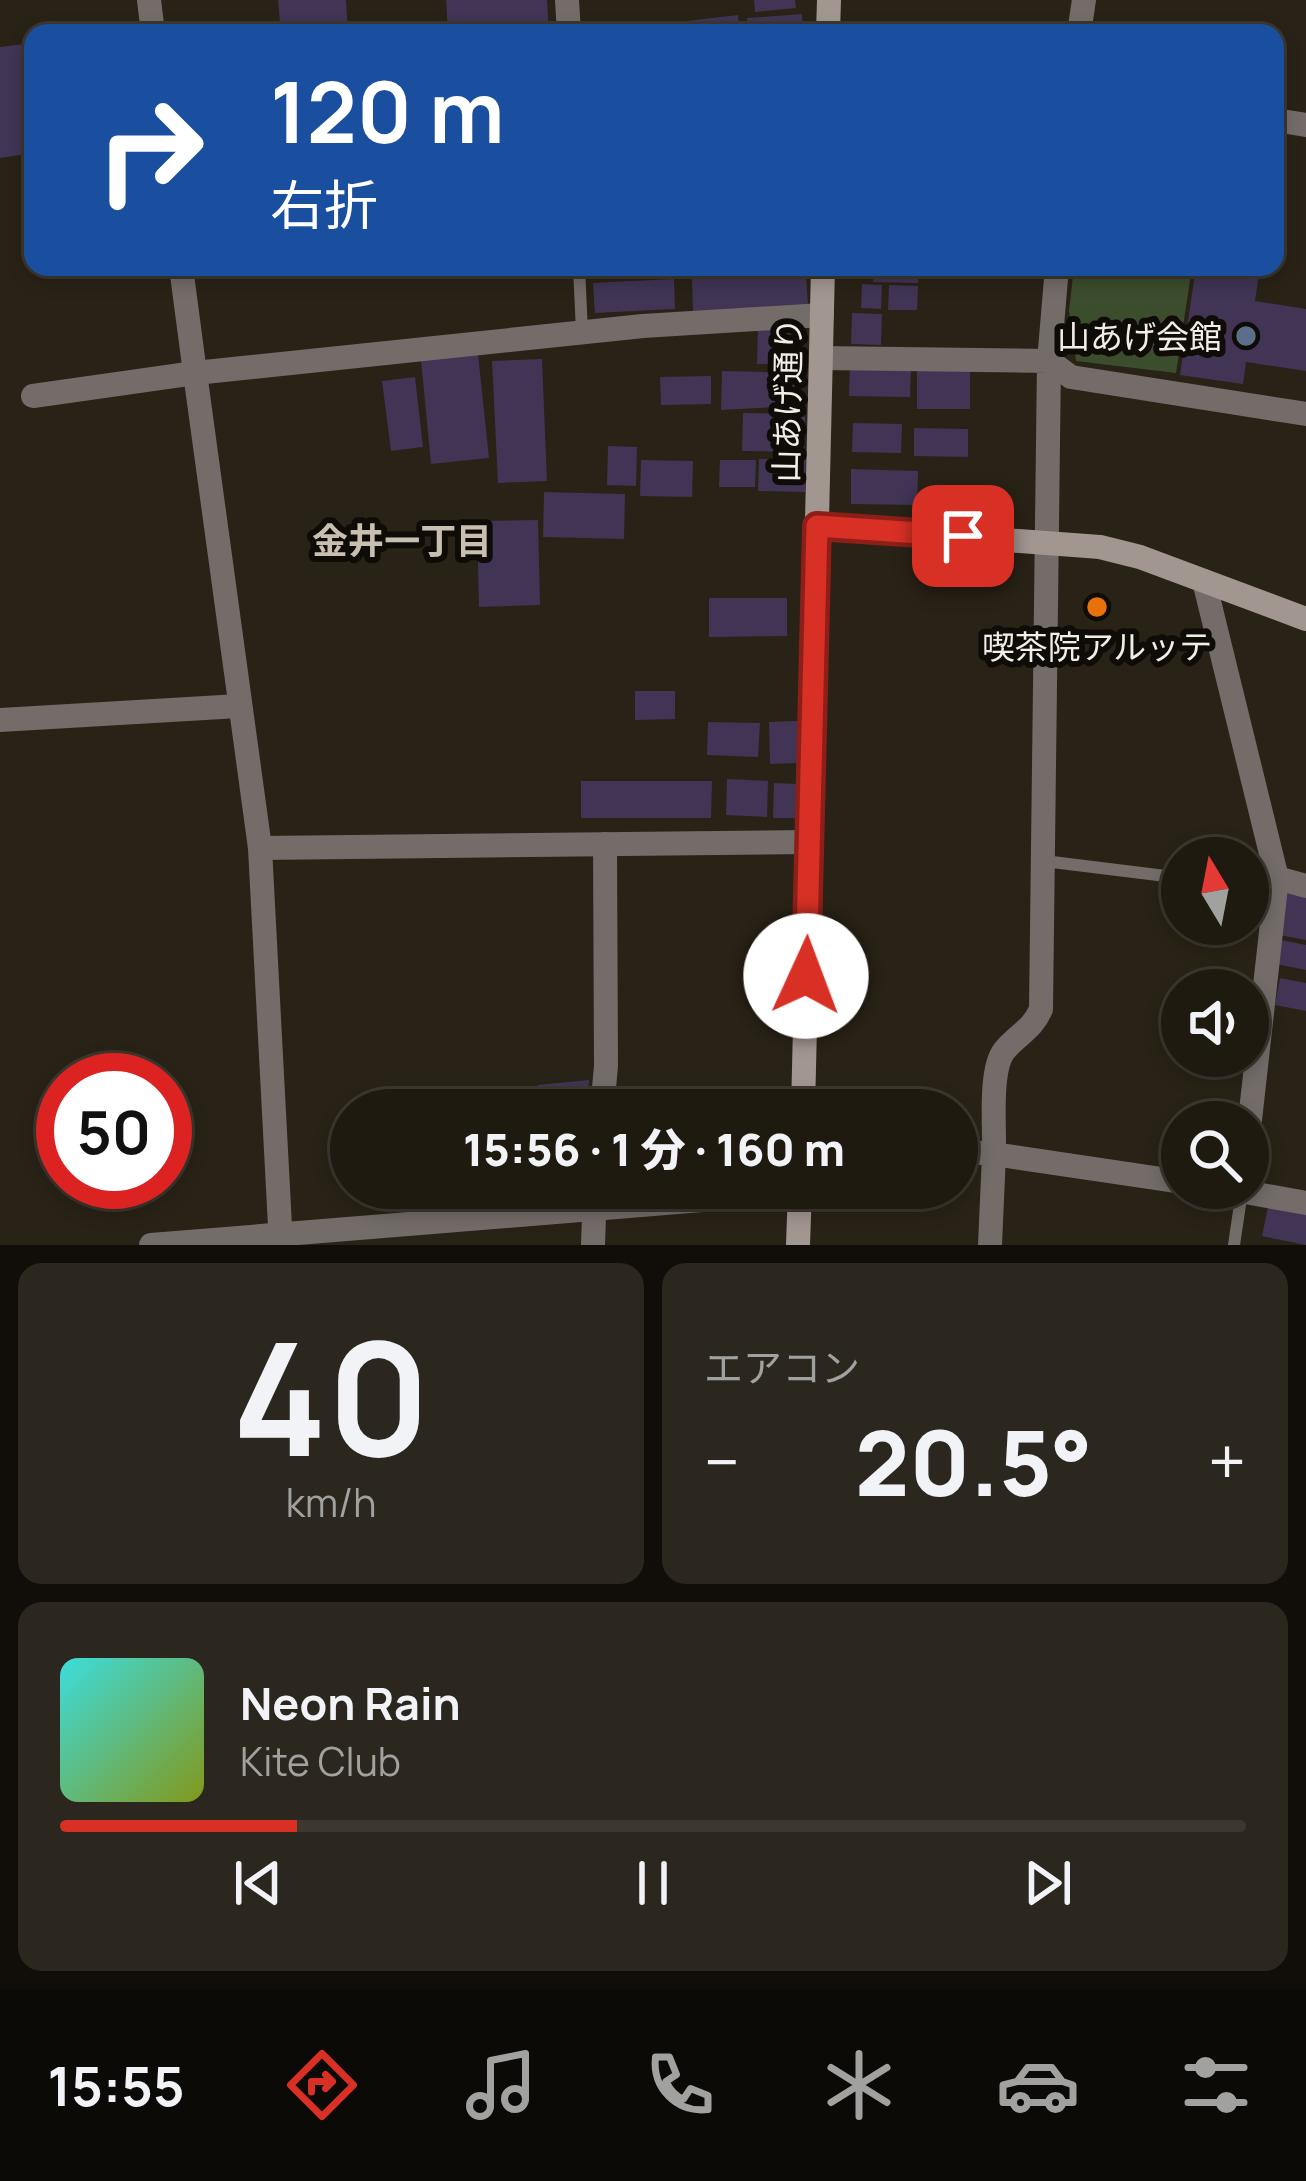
<!DOCTYPE html>
<html lang="ja">
<head>
<meta charset="utf-8">
<style>
	body { margin:0; font-family:Manrope,"Noto Sans JP",sans-serif; background:#2c271e; color:#f1f3f6; height:100vh; display:flex; flex-direction:column; font-size:45px; white-space:nowrap }
	* { box-sizing:border-box; margin:0 }
	p { font-size:39px; color:#a1a19f }
	.icon { flex:none; width:66px; height:66px; fill:none; stroke:currentColor; stroke-width:2; stroke-linecap:round; stroke-linejoin:round }
	.map { position:relative; height:1245px; overflow:hidden }
	.panel { display:flex; flex-direction:column; gap:18px; padding:18px; background:#110e09; flex:1 }
	.panel>* { flex:none }
	.guide { position:absolute; left:24px; top:24px; width:1260px; height:252px; border-radius:24px; box-shadow:0 6px 18px #0003,0 0 0 3px #3c3830; background:#1a4fa0; color:#fff; overflow:hidden }
	.needle { width:78px; rotate:350deg }
	.tools { position:absolute; left:1161px; top:837px; display:grid; gap:24px }
	.tools a { display:grid; place-items:center; width:108px; height:108px; border-radius:50%; background:#1f1a10; box-shadow:0 6px 18px #0003,0 0 0 3px #3c3830; font-size:60px }
	.speed { position:absolute; left:36px; top:1053px; display:flex; gap:24px; font-size:60px; font-weight:700; text-align:center }
	.speed>* { display:grid; place-content:center; width:156px; height:156px; border-radius:50%; background:#1f1a10; box-shadow:0 6px 18px #0003,0 0 0 3px #3c3830; line-height:1 }
	.speed .limit { border:18px solid #d22; background:#fff; color:#111 }
	.pin { position:absolute; display:grid; place-items:center; width:102px; height:102px; color:#fff; margin:-51px; border-radius:24px; box-shadow:0 6px 18px #0006 }
	.me { position:absolute; width:132px; margin:-66px; rotate:2deg; stroke-linejoin:round; filter:drop-shadow(0 0 9px #0008) }
	.turn { display:flex; align-items:center; gap:42px; height:252px; padding:0 48px; font-size:54px }
	.turn .icon { width:156px; height:156px; stroke-width:2.5 }
	.turn b { display:block; font-size:84px; line-height:102px }
	.big { font-size:90px; font-weight:800; line-height:1.1 }
	.panel .tile { flex:1; display:flex; flex-direction:column; justify-content:center; gap:18px; min-width:0; padding:0 42px; border-radius:24px; background:#2c271e }
	.panel .dial { align-items:center; gap:0 }
	.dial b { font-size:156px; line-height:1 }
	.song { display:flex; align-items:center; gap:36px }
	.cover { width:144px; height:144px; border-radius:18px; background:linear-gradient(135deg,hsl(180 70% 55%),hsl(70 70% 35%)) }
	.played { height:12px; border-radius:6px; background:linear-gradient(90deg,#d93025 20%,#3c3830 20%) }
	.keys { display:flex; justify-content:space-around; direction:ltr }
	.heat { display:flex; justify-content:space-between; align-items:center; font-size:66px; direction:ltr }
	.panel .tiles { flex:1; display:grid; gap:18px; grid-template-columns:1fr 1fr }
	.tile:last-child { grid-column:span 2 }
	.trip { position:absolute; left:330px; top:1089px; width:648px; height:120px; border-radius:60px; background:#1f1a10; box-shadow:0 6px 18px #0003,0 0 0 3px #3c3830; font-weight:800; line-height:120px; text-align:center }
	.menu { display:flex; height:192px; justify-content:space-around; align-items:center; background:#0c0a06; color:#a1a19f }
	.menu .icon { width:84px; height:84px }
	.menu .selected { color:#d93025 }
	.menu b { font-size:54px; color:#f1f3f6 }
	.map>svg:first-child { display:block }
	.green { fill:#3c4d2d }
	.building { fill:#413455 }
	.lines { fill:none; stroke-linecap:round; stroke-linejoin:round }
	.lane { stroke:#736c69; stroke-width:12 }
	.street { stroke:#736c69; stroke-width:24 }
	.secondary { stroke:#a29691; stroke-width:24 }
	.route-casing { stroke:#8d1f18; stroke-width:30 }
	.route { stroke:#d93025; stroke-width:21 }
	.service-dot { fill:#5c6f8a; stroke:#0f0c07; stroke-width:4.5 }
	.food-dot { fill:#e8710a; stroke:#0f0c07; stroke-width:4.5 }
	.labels { text-anchor:middle; dominant-baseline:central; stroke-width:12; stroke-linejoin:round; paint-order:stroke }
	.poi-label { font-size:33px; fill:#f2ede6; stroke:#0f0c07; text-anchor:end }
	.street-label { font-size:33px; fill:#f2ede6; stroke:#0f0c07 }
	.neighbourhood-label { font-size:36px; font-weight:bold; fill:#c8bfb0; stroke:#0f0c07 }
</style>
</head>
<body>
<div class="map">
<svg width="1306" height="1245" viewBox="0 0 1306 1245">
	<rect width="100%" height="100%" fill="#292216"/>
	<path class="green" d="M1074 267H1192L1176 373 1076 361 1069 311Z"/>
	<g class="building">
		<path d="M278 0H346L348 33H281Z"/>
		<path d="M446 0H547L549 33H448Z"/>
		<path d="M754 0H795L796 8 755 12Z"/>
		<path d="M802 14 803 33H748L747 18Z"/>
		<path d="M738 15 740 33H670L669 23Z"/>
		<path d="M852 21 888 23 887 33H851Z"/>
		<path d="M33 43V153L0 158V47Z"/>
		<path d="M874 267 919 268 918 283 873 282Z"/>
		<path d="M1196 267H1260L1255 301 1306 309V371L1246 362 1243 384 1180 375Z"/>
		<path d="M806 273 808 306 693 312 692 279Z"/>
		<path d="M674 279 675 309 595 313 593 283Z"/>
		<path d="M862 284 882 285 881 309 861 308Z"/>
		<path d="M889 285 918 286 917 310H888Z"/>
		<path d="M852 313 882 314 881 345 851 344Z"/>
		<path d="M758 325H802L801 365 757 364Z"/>
		<path d="M478 354 489 458 431 464 421 360Z"/>
		<path d="M542 359 547 481 498 483 492 361Z"/>
		<path d="M850 362 911 364 910 397 849 396Z"/>
		<path d="M917 370 970 371V409H917Z"/>
		<path d="M722 371 799 373 798 406 721 410Z"/>
		<path d="M711 376V404L661 405 660 377Z"/>
		<path d="M415 377 423 447 391 451 382 381Z"/>
		<path d="M743 413 805 414 804 452 742 451Z"/>
		<path d="M853 423 902 424 901 453 852 452Z"/>
		<path d="M914 428 968 429V457L914 456Z"/>
		<path d="M608 446 637 447 636 486 607 485Z"/>
		<path d="M759 459 806 460 805 492 758 491Z"/>
		<path d="M641 460 693 461 692 497 640 496Z"/>
		<path d="M720 460H756L755 487H719Z"/>
		<path d="M851 469 918 471 917 505 851 504Z"/>
		<path d="M544 492 625 494 624 539 543 537Z"/>
		<path d="M538 520 540 605 479 607 477 521Z"/>
		<path d="M709 598H787V636L709 637Z"/>
		<path d="M635 691H675V719L635 720Z"/>
		<path d="M797 721 798 763 770 764 769 722Z"/>
		<path d="M708 722 760 723 758 757 707 755Z"/>
		<path d="M727 779 768 781 767 817 726 815Z"/>
		<path d="M581 781H712L711 818H581Z"/>
		<path d="M774 783 797 784 796 818H773Z"/>
		<path d="M1287 893 1306 897V940L1279 935Z"/>
		<path d="M1281 940 1306 945V970L1276 964Z"/>
		<path d="M1280 978 1306 983V1011L1275 1005Z"/>
		<path d="M589 1080 588 1110H540L538 1085Z"/>
		<path d="M1268 1207 1306 1214V1245L1262 1236Z"/>
	</g>
	<g class="lines">
		<g class="lane">
			<path d="M579 267 582 332"/>
			<path d="M1044 861 1182 878"/>
			<path d="M1248 886 1275 889"/>
			<path d="M1234 1245 1242 1191"/>
		</g>
		<g class="street">
			<path d="M149 0 153 33"/>
			<path d="M567 0 569 33"/>
			<path d="M1079 33 1084 0"/>
			<path d="M1275 120 1306 125"/>
			<path d="M1057 267 1049 361 1071 377 1306 414"/>
			<path d="M821 358 1049 361 1041 1009C1033 1029 1017 1035 1004 1051 989 1071 995 1129 994 1154L1182 1182"/>
			<path d="M33 396 195 373 181 267"/>
			<path d="M1204 581 1277 878 1248 1138"/>
			<path d="M0 720 239 706"/>
			<path d="M260 848 810 842"/>
			<path d="M1277 878 1306 886"/>
			<path d="M602 1110 606 1066 605 844"/>
			<path d="M957 1151 994 1154 990 1245"/>
			<path d="M1223 1188 1306 1203"/>
			<path d="M151 1245 800 1192"/>
			<path d="M281 1245 260 848 195 373 643 326 822 315"/>
			<path d="M593 1245 595 1188"/>
		</g>
		<g class="secondary">
			<path d="M828 33 829 0"/>
			<path d="M817 526 1100 547 1140 557 1306 619"/>
			<path d="M803 1110 823 267"/>
			<path d="M798 1245 800 1188"/>
		</g>
	</g>
	<g class="lines">
		<defs>
			<path id="route" d="M806 976 817 526 963 536"/>
		</defs>
		<use href="#route" class="route-casing"/>
		<use href="#route" class="route"/>
	</g>
	<circle class="service-dot" cx="1246" cy="336" r="12"/>
	<circle class="food-dot" cx="1097" cy="607" r="12"/>
	<g class="labels">
		<g class="poi-label">
			<text x="1222" y="336">山あげ会館</text>
			<text x="1097" y="646" text-anchor="middle">喫茶院アルッテ</text>
		</g>
		<g class="street-label">
			<text transform="translate(787 400) rotate(-89)">山あげ通り</text>
		</g>
		<g class="neighbourhood-label">
			<text x="402" y="540">金井一丁目</text>
		</g>
	</g>
</svg>
<div class="tools">
<a><svg class="needle" viewBox="-14 -14 28 28"><path d="M0-13l5 13h-10z" fill="#e53935"/><path d="M0 13l5-13h-10z" fill="#a1a19f"/></svg></a>
<a><svg class="icon" aria-label="sound" viewBox="0 0 24 24"><path d="M4 9h4l5-4v14l-5-4H4zM17 9q2 3 0 6"/></svg></a>
<a><svg class="icon" aria-label="search" viewBox="0 0 24 24"><circle cx="10" cy="10" r="6"/><path d="M15 15l6 6"/></svg></a>
</div>
<div class="speed"><div class="limit">50</div></div>
<div class="pin" style="left:963px;top:536px;background:#d93025"><svg class="icon" aria-label="arrive" viewBox="0 0 24 24"><path d="M6 21V4h12l-3 4 3 4H6"/></svg></div>
<svg class="me" style="left:806px;top:976px" viewBox="-20 -20 40 40"><circle r="19" fill="#fff"/><path d="M0-13L10 11 0 6-10 11z" fill="#d93025"/></svg>
<div class="trip">15:56 · 1 分 · 160 m</div>
<div class="guide">
<div class="turn"><svg class="icon" aria-label="right" viewBox="0 0 24 24"><path d="M7 20v-9h11M14 6l5 5-5 5"/></svg><div><b>120 m</b>右折</div></div>
</div>
</div>
<section class="panel">
<div class="tiles">
<div class="tile dial"><b>40</b><p>km/h</p></div>
<div class="tile"><p>エアコン</p>
<div class="heat"><a>−</a><b class="big">20.5°</b><a>+</a></div>
</div>
<div class="tile">
<div class="song"><i class="cover"></i><div><b>Neon Rain</b><p>Kite Club</p></div></div>
<div class="played"></div>
<div class="keys"><svg class="icon" aria-label="previous" viewBox="0 0 24 24"><path d="M18 5L8 12l10 7zM5 5v14"/></svg><svg class="icon" aria-label="pause" viewBox="0 0 24 24"><path d="M8 5v14M16 5v14"/></svg><svg class="icon" aria-label="next" viewBox="0 0 24 24"><path d="M6 5l10 7-10 7zM19 5v14"/></svg></div>
</div>
</div>
</section>
<nav class="menu">
<b>15:55</b>
<svg class="icon selected" aria-label="directions" viewBox="0 0 24 24"><path d="M12 3l9 9-9 9-9-9zM9 14v-3h6M13 9l2 2-2 2"/></svg>
<svg class="icon" aria-label="music" viewBox="0 0 24 24"><path d="M9 18V5l10-2v13"/><circle cx="6" cy="18" r="3"/><circle cx="16" cy="16" r="3"/></svg>
<svg class="icon" aria-label="phone" viewBox="0 0 24 24"><path d="M5 4h4l2 5-3 2q2 4 5 5l2-3 5 2v4C11 20 4 13 5 4z"/></svg>
<svg class="icon" aria-label="climate" viewBox="0 0 24 24"><path d="M12 3v18M4 7l16 10M4 17L20 7"/></svg>
<svg class="icon" aria-label="car" viewBox="0 0 24 24"><path d="M5 17H2v-5l4-1 3-4h7l3 4 3 1v5h-3M9 17h6M6 11h13"/><circle cx="7" cy="17" r="2"/><circle cx="17" cy="17" r="2"/></svg>
<svg class="icon" aria-label="filters" viewBox="0 0 24 24"><path d="M4 7h16M4 17h16"/><circle cx="9" cy="7" r="2"/><circle cx="15" cy="17" r="2"/></svg>
</nav>
</body>
</html>
